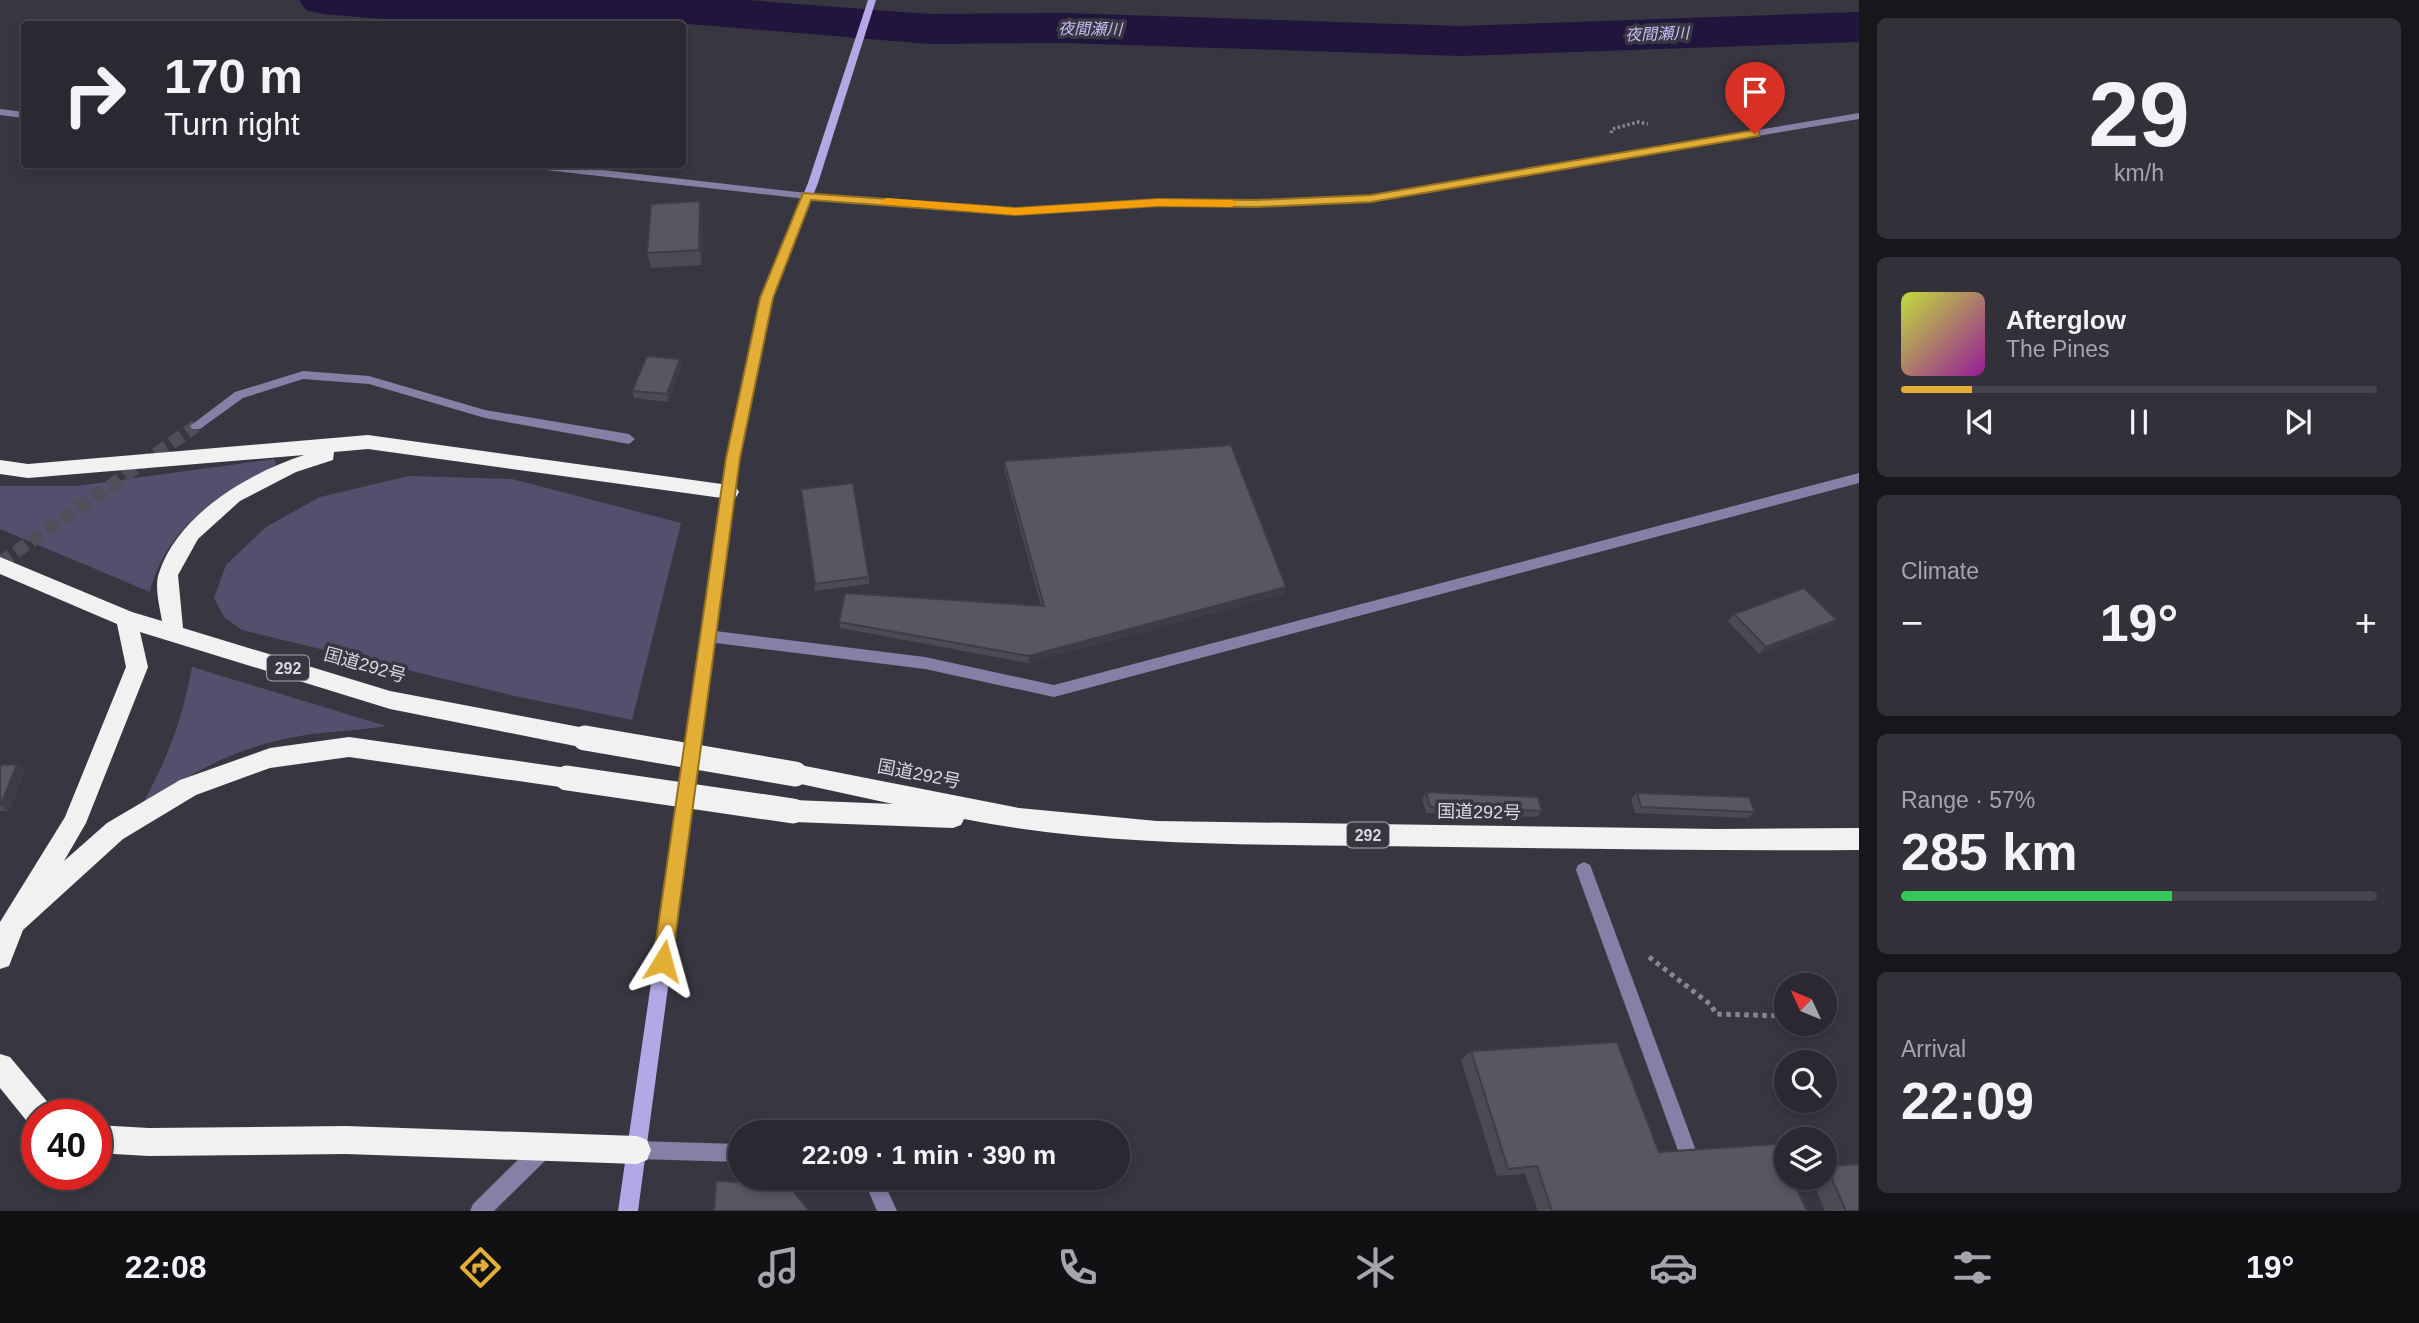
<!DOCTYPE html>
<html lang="en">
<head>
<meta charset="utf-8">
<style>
	body { margin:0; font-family:Helvetica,"Noto Sans JP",sans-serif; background:#323038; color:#f1f3f6; height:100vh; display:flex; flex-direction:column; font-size:26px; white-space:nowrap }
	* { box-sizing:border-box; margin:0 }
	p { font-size:23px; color:#a5a6ab }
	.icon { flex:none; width:38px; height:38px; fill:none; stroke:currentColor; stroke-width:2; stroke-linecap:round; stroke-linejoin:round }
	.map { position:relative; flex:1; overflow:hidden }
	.side { display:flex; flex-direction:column; gap:18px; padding:18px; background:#17161a; width:560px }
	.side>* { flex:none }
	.hud { position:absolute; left:21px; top:21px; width:665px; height:147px; border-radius:7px; box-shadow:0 4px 10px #0003,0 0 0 2px #46444c; background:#2a2830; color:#f1f3f6; overflow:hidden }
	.needle { width:46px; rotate:314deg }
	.tools { position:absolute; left:1774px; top:973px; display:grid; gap:14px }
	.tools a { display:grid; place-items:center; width:63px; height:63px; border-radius:50%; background:#2a2830; box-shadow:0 4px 10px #0003,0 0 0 2px #46444c; font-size:35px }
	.speed { position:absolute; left:21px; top:1099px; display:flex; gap:14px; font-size:35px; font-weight:700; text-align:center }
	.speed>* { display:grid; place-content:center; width:91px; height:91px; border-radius:50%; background:#2a2830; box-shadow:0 4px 10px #0003,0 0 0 2px #46444c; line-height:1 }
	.speed .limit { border:10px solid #d22; background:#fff; color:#111 }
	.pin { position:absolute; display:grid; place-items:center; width:60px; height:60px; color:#fff; margin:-72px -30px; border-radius:50% 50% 50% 0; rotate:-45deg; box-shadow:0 0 7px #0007 }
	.pin .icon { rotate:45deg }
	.me { position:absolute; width:77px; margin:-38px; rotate:8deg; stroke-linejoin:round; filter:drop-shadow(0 0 5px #0008) }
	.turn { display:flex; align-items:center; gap:24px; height:147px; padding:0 28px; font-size:32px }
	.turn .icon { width:91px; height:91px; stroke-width:2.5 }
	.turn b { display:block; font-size:49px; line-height:60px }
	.big { font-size:52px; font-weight:700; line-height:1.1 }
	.side .widget { flex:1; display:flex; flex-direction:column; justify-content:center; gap:10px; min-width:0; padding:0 24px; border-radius:10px; background:#323038 }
	.side .dial { align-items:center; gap:0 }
	.dial b { font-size:91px; line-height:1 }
	.song { display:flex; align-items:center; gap:21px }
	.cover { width:84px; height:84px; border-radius:10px; background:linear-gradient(135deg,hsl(70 70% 55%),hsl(300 70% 35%)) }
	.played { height:7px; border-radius:4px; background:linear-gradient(90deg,#e3ae35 15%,#46444c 15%) }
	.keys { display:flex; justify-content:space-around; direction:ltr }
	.heat { display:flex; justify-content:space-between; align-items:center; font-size:38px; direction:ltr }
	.charge { height:10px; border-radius:5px; background:linear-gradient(90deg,#34c759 57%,#46444c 0) }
	.trip { position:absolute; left:728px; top:1120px; width:402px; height:70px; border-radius:35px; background:#2a2830; box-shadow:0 4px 10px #0003,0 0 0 2px #46444c; font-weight:700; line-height:70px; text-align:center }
	.dock { display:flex; height:112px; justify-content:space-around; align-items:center; background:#111013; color:#a5a6ab }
	.dock .icon { width:49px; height:49px }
	.dock .selected { color:#e3ae35 }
	.dock b { font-size:32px; color:#f1f3f6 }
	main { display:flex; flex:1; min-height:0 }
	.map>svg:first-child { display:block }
	.green { fill:#554f6e }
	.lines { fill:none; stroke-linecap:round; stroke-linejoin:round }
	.river { fill:#20153c; fill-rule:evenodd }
	.street-tunnel { stroke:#504e58; stroke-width:13; stroke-dasharray:13 6; stroke-linecap:butt }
	.path-far1 { stroke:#88868f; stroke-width:3.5; stroke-dasharray:2.5 2.5; stroke-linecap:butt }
	.path { stroke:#88868f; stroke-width:5; stroke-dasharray:4.5 4.5; stroke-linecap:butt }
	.lane { fill:#877fa6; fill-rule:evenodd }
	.street { fill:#877fa6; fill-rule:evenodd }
	.secondary { fill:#b3a7e5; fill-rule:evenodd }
	.highway { fill:#f1f1f1; fill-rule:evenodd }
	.highway-bridge { stroke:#f1f1f1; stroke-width:25 }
	.wall { fill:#4c4a53 }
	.shaded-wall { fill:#3e3c44 }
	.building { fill:#585661; stroke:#3e3c44; stroke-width:2 }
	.route { fill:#e3ae35; stroke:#947122; stroke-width:2 }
	.slow { fill:#f59e0b }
	.labels { text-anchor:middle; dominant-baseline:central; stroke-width:7; stroke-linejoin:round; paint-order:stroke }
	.far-water-label { font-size:16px; font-style:italic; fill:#c8bcf6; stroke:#383640 }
	.shield { fill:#383640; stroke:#a9a8b0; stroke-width:2 }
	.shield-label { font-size:16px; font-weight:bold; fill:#dad9e0 }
	.street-label { font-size:18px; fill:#dad9e0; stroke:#383640 }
</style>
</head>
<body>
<main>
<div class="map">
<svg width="1859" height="1211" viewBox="0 0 1859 1211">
	<rect width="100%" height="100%" fill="#383640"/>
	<g class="green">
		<path d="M274 459 276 464C256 485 227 495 203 511 178 529 156 563 150 592L0 529V486H77Z"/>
		<path d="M409 476 512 479 681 523 632 720 515 696 242 630 224 617 214 598 226 565 266 527 320 497Z"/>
		<path d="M192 667 386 726C357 731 328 731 300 736 239 746 189 772 140 809 168 757 181 725 192 667Z"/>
	</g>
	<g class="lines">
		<path class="river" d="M299 0H747L929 14 1064 13 1461 26 1859 12V42L1461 56 1064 43 929 44 629 19 443 24 323 14 306 10Z"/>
		<path class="street-tunnel" d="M0 563 196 426"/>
		<path class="path-far1" d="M1611 133 1612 129 1638 122 1648 124"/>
		<path class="path" d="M1649 957 1711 1005 1716 1014 1787 1016"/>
		<path class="lane" d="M1584 862 1590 865 1592 870 1698 1156 1696 1163 1689 1165 1682 1163 1680 1156 1576 870 1578 865Z"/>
		<g class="street">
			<path d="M0 109 24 112V118L0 115Z"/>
			<path d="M1859 113V119L1371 201 1256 206H1158L1015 214 807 199 518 167 513 164H550L807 193 1015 208 1158 200H1256L1371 195Z"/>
			<path d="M303 371 369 376 485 410 629 434 635 439 629 444 485 418 369 384 303 379 243 398 200 429H192L190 426 235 392Z"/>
			<path d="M1859 473V483L1054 697 925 669 707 642 702 640 700 636 702 632 707 630 925 657 1054 685Z"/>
			<path d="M544 1139 551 1141 553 1148 551 1155 494 1211H470L473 1204 537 1141Z"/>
			<path d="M637 1141 740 1144V1162L637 1159 630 1157 628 1150 630 1143Z"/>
			<path d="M863 1178H882L897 1211H877Z"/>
		</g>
		<path class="secondary" d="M868 0H876L818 183 772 298 739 458 638 1211H618L727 458 760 298 808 183Z"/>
		<g class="highway">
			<path d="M368 435 729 485 736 487 739 492 736 497 729 499 368 449 334 452 333 460 296 472 240 501 198 539 178 575 183 628 390 691 585 728 593 731 596 738 593 745 585 748 390 709 140 632 148 667 86 823 64 861 107 823 180 780 270 748 349 737 567 768 575 771 579 778 575 785 567 788 349 757 270 768 196 795 123 839 23 930 9 966 0 969V922L65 817 126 667 117 624 0 574V557L132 612 162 621C160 608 154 586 159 573 178 514 249 473 304 455L28 478 0 474V460L28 464Z"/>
			<path d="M795 764 1019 808 1157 821 1718 829 1859 828V850C1698 851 1537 848 1376 846 1238 844 1100 846 964 819L961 825 953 828 793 822 785 819 781 811 785 803 793 800 893 804 787 781 783 774 787 767Z"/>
			<path d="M0 1054 10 1057 50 1105 54 1115H37V1127L30 1125 0 1088Z"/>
			<path d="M96 1125 149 1128 346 1126 637 1136 647 1140 651 1150 647 1160 637 1164 346 1154 149 1156 96 1153Z"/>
		</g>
		<g class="highway-bridge">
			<path d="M585 738 795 774"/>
			<path d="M567 778 793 811"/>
		</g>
	</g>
	<g class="wall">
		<path d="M700 201 703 215 702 265 651 268 647 253Z"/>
		<path d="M682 366 668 402 634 398 632 391Z"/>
		<path d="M1004 461 1286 587 1284 594 1028 663 840 628 839 622 1041 606 1004 469Z"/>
		<path d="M801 489 869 577V584L815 591Z"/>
		<path d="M1734 614 1837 620 1830 627 1759 654 1728 621Z"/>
		<path d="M0 765 25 770 9 811H0Z"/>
		<path d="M1426 792 1542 811 1537 817 1426 813 1422 799Z"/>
		<path d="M1637 793 1755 812 1748 818 1635 813 1631 799Z"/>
		<path d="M1471 1051 1659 1152 1807 1211H1538L1525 1174 1497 1176 1461 1060Z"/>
		<path d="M1825 1166H1826L1859 1211H1825L1811 1178H1825Z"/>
	</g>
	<g class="shaded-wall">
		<path d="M700 201 703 215 702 265 699 250Z"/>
		<path d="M680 359 682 366 668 402 667 394Z"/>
		<path d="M1286 587 1284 594 1028 663 1029 656Z"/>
		<path d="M1837 620 1830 627 1759 654 1766 647Z"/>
		<path d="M17 764 25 770 9 811 1 805Z"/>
	</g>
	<g class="building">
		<path d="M700 201 699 250 647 253 651 204Z"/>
		<path d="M647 356 680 359 667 394 632 391Z"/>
		<path d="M1231 445 1286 587 1029 656 839 622 845 593 1044 606 1004 461Z"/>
		<path d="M853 483 869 577 815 584 801 489Z"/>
		<path d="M1804 588 1837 620 1766 647 1734 614Z"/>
		<path d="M17 764 1 805H0V765Z"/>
		<path d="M1426 792 1538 797 1542 811 1430 807Z"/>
		<path d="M1637 793 1749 797 1755 812 1641 807Z"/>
		<path d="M1617 1042 1659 1152 1777 1144 1787 1166V1178H1792L1807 1211H1552L1537 1166 1508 1169 1471 1051Z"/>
		<path d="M1859 1164V1211H1846L1826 1166Z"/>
		<path d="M716 1181 788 1184 809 1211H714Z"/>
	</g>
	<path class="route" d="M1755 130 1759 131V136L1371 202 1256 207 1158 206 1015 215 811 200 773 298 740 458 672 961 669 967 663 970 656 967 653 961 726 458 760 298 803 193 1015 208 1158 199 1256 200 1371 195Z"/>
	<path class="slow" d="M886 198 1015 208 1158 199 1232 200 1238 203 1232 207 1158 206 1015 215 882 204 880 202Z"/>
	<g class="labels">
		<g class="far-water-label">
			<text transform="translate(1090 29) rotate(1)">夜間瀬川</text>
			<text transform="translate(1657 34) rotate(-2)">夜間瀬川</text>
		</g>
		<g class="shield">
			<rect x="267" y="655.5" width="42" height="25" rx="5"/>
			<rect x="1347" y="822.5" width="42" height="25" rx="5"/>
		</g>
		<g class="shield-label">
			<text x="288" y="668">292</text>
			<text x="1368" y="835">292</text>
		</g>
		<g class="street-label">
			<text transform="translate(365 665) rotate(16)">国道292号</text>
			<text transform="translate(919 774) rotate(11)">国道292号</text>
			<text transform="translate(1479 812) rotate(1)">国道292号</text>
		</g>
	</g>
</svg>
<div class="tools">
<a><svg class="needle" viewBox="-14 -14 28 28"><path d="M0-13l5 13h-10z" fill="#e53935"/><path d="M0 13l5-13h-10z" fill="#a5a6ab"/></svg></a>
<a><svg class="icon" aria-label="search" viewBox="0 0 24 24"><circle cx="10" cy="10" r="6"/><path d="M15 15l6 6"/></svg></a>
<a><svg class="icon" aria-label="layers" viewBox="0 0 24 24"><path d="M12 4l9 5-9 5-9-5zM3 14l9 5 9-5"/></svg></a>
</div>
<div class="speed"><div class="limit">40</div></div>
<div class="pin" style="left:1755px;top:134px;background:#d93025"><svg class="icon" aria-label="arrive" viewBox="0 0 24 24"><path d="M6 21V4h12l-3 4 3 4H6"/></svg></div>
<svg class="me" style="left:663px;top:961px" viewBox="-20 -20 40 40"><path d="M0-17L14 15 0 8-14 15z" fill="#e3ae35" stroke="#fff" stroke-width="4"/></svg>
<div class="trip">22:09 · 1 min · 390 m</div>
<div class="hud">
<div class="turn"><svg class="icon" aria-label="right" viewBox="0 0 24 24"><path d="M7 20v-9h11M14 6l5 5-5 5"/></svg><div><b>170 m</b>Turn right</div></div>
</div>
</div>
<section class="side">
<div class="widget dial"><b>29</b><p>km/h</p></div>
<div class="widget">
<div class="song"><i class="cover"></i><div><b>Afterglow</b><p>The Pines</p></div></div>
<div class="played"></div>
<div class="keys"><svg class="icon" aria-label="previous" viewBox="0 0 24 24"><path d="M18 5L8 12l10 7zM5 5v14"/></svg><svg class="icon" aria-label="pause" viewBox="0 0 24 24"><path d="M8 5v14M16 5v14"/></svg><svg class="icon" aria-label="next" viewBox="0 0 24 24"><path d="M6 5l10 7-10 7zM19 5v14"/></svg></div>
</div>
<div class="widget"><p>Climate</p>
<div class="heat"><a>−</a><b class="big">19°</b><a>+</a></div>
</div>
<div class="widget"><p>Range · 57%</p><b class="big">285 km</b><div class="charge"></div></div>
<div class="widget"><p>Arrival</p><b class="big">22:09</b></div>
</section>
</main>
<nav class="dock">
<b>22:08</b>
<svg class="icon selected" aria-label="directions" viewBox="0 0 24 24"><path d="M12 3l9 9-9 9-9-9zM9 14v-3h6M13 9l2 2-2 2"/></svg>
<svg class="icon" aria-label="music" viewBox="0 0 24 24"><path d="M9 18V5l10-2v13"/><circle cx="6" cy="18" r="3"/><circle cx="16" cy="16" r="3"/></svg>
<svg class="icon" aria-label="phone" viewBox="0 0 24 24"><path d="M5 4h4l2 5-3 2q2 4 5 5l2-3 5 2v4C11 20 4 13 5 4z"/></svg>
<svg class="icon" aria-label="climate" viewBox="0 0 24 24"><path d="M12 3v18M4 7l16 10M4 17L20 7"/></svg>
<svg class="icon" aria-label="car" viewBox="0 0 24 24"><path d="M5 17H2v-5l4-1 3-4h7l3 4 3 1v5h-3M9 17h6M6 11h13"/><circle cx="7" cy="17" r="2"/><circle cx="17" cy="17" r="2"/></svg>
<svg class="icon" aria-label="filters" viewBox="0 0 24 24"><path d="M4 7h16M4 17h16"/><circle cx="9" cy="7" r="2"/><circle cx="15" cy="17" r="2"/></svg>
<b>19°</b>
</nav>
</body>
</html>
